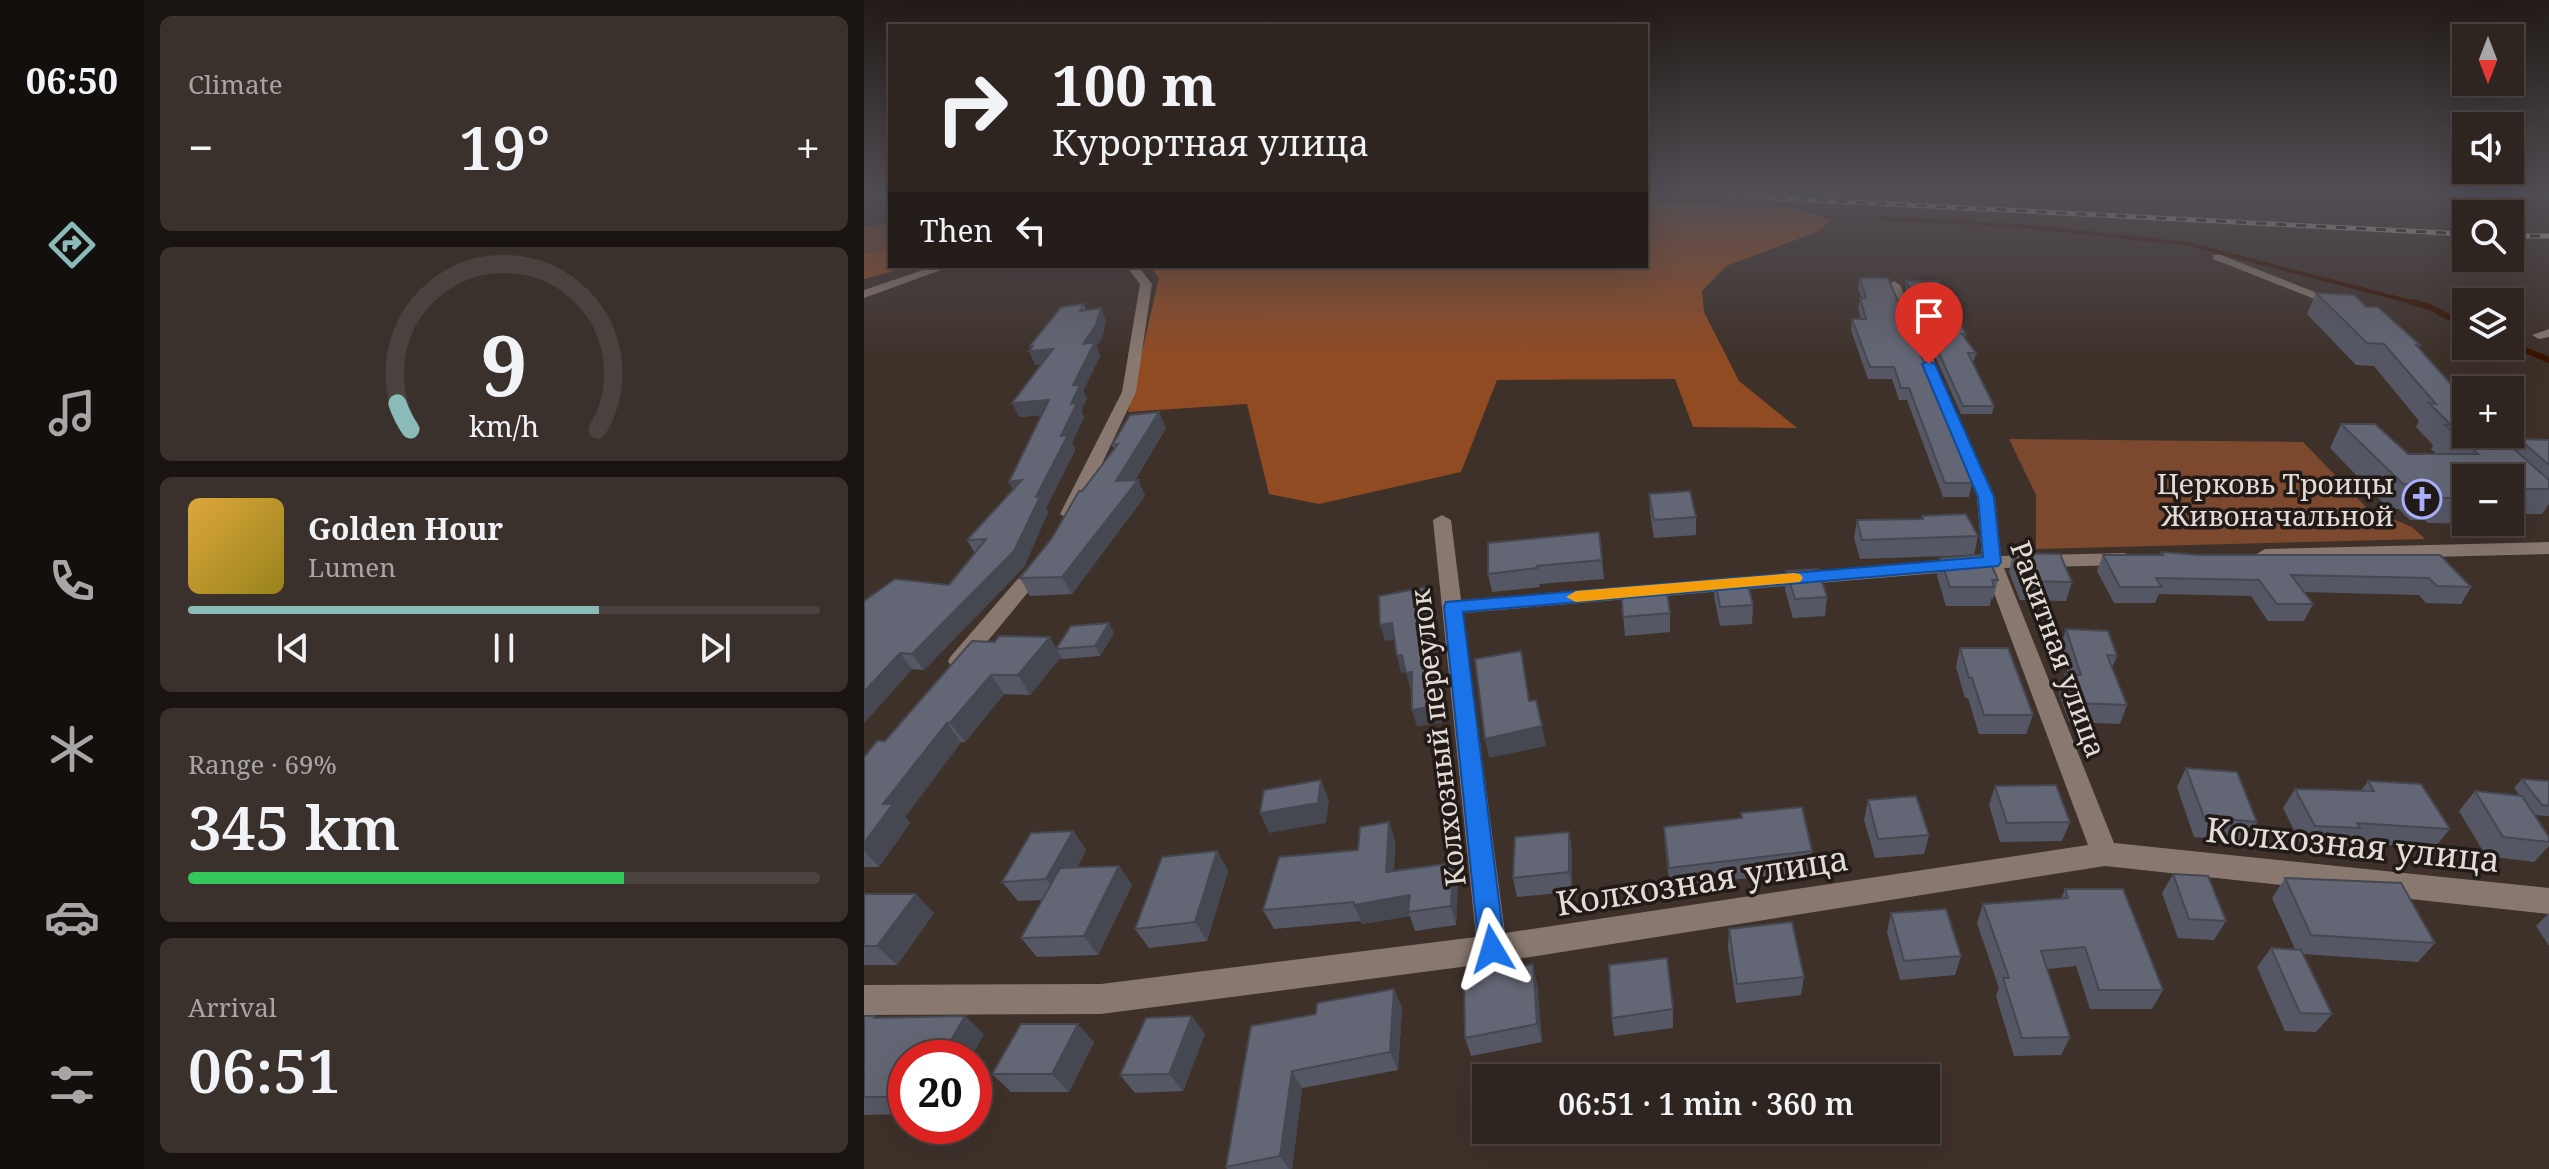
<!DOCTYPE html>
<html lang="en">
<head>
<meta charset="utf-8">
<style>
	body { margin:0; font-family:"Noto Serif",serif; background:#3a312d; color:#f1f3f6; height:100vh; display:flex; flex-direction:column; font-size:30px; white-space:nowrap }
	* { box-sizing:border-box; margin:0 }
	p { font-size:26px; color:#a7a5a5 }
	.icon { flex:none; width:44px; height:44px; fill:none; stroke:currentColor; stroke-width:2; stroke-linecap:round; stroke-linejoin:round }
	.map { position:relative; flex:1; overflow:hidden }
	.panel { display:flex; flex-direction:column; gap:16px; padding:16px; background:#191412; width:720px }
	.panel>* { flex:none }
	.guide { position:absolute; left:24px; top:24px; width:760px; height:244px; border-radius:0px; box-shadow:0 8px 32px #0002,0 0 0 2px #49423e; background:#2e2520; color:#f1f3f6; overflow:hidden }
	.needle { width:52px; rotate:180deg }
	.buttons { position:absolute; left:1588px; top:24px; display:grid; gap:16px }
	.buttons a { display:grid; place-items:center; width:72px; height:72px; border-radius:0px; background:#2e2520; box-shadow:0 8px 32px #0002,0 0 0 2px #49423e; font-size:40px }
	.speed { position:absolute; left:24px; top:1040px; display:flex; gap:16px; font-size:40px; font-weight:700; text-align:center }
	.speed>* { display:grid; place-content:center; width:104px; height:104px; border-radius:50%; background:#2e2520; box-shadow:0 8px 32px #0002,0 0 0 2px #49423e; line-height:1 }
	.speed .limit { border:12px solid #d22; background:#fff; color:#111 }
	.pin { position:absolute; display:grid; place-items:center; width:68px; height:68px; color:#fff; margin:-82px -34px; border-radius:50% 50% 50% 0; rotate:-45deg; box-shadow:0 0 8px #0007 }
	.pin .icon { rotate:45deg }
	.me { position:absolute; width:88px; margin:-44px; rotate:353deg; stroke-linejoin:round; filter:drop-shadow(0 0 6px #0008) }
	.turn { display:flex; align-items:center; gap:28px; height:168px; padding:0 32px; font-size:36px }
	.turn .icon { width:104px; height:104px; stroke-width:2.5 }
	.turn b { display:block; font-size:56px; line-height:68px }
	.then { display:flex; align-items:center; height:76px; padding:0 32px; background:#0003; gap:16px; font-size:30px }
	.big { font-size:60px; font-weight:600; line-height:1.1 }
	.panel .card { flex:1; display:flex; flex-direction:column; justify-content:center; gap:12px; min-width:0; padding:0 28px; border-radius:12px; background:#3a312d }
	.panel .dial { align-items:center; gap:0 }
	.dial svg { height:208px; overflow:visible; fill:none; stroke:#49423e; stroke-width:7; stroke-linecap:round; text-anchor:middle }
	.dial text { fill:#f1f3f6; stroke:none }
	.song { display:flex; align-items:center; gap:24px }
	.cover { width:96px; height:96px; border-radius:12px; background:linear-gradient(135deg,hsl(40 70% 55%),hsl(50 70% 35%)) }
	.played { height:8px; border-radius:4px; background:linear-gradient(90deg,#8bbbb9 65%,#49423e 65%) }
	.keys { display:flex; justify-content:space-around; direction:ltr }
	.heat { display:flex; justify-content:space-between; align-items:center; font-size:44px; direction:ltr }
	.charge { height:12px; border-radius:6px; background:linear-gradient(90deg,#34c759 69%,#49423e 0) }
	.trip { position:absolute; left:608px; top:1064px; width:468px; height:80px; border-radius:0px; background:#2e2520; box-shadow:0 8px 32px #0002,0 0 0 2px #49423e; font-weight:600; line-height:80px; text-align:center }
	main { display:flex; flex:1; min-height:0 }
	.dock { display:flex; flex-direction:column; width:144px; justify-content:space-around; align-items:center; background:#120f0d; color:#a7a5a5 }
	.dock .icon { width:56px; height:56px }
	.dock .active { color:#8bbbb9 }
	.dock b { font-size:36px; color:#f1f3f6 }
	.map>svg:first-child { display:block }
	.green { fill:#7d492e }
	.forest { fill:#914b23 }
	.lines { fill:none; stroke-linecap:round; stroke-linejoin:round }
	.stream-far1 { stroke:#381401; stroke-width:4 }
	.stream { stroke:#381401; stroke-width:6 }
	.minor { fill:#887870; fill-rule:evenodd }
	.rail-casing { stroke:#c6bdb8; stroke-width:5 }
	.rail { stroke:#211a17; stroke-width:3; stroke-dasharray:10; stroke-linecap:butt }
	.wall { fill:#555864 }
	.shaded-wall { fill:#454751 }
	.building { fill:#636674; stroke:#454751; stroke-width:2 }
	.route { fill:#1a73e8; stroke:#114b97; stroke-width:2 }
	.slow { fill:#f59e0b }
	.labels { text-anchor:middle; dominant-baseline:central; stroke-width:7; stroke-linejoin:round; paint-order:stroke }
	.poi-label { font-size:28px; fill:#e3dbd6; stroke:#211a17; text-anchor:end }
	.street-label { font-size:28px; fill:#e3dbd6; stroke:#211a17 }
	.near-street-label { font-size:34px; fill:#e3dbd6; stroke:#211a17 }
</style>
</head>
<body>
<main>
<nav class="dock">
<b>06:50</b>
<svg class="icon active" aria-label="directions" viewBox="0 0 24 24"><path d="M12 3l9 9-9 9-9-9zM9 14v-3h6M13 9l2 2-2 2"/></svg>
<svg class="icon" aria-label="music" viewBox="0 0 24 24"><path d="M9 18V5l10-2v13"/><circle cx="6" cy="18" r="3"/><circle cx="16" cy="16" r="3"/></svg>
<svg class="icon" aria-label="phone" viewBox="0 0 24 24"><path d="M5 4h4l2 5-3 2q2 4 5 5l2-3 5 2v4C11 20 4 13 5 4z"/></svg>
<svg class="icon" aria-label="climate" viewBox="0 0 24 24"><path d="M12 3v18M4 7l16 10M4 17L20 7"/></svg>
<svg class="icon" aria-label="car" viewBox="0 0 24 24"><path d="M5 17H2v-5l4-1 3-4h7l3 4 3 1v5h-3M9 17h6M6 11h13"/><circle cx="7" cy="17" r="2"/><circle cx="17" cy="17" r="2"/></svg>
<svg class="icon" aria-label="filters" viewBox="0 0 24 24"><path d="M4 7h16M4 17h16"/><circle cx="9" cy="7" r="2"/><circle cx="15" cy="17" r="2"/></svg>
</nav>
<section class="panel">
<div class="card"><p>Climate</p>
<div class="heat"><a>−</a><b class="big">19°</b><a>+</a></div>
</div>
<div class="card dial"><svg viewBox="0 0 100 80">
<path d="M14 69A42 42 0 1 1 86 69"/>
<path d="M14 69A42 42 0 0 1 9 59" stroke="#8bbbb9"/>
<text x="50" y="56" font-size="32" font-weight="700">9</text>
<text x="50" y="72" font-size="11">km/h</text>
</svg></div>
<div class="card">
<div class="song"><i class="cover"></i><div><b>Golden Hour</b><p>Lumen</p></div></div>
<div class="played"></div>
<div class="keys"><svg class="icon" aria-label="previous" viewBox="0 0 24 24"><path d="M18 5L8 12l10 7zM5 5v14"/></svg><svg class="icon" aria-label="pause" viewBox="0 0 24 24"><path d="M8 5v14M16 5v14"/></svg><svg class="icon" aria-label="next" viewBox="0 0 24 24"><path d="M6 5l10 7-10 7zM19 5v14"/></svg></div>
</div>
<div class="card"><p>Range · 69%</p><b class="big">345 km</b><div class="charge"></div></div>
<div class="card"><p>Arrival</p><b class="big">06:51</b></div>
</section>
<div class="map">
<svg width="1685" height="1169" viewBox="0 0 1685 1169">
	<rect width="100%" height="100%" fill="#3e312a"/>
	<g class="green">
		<path d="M26 222V247L0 252V227Z"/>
		<path d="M1145 439 1439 442 1503 508 1548 527 1561 539 1172 549V495Z"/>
	</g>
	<g class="forest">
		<path d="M782 203 932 208 967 220 953 232 862 266 838 291 840 312 875 381 933 428 829 427 811 379 633 380 597 472 455 504 405 494 383 404 264 412 295 278 285 266H782Z"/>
		<path d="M26 247V266H47L0 279V253Z"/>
	</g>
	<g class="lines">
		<path class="stream-far1" d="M1014 218 1158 226 1324 244 1555 304"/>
		<g class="stream">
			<path d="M1547 302 1566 307 1602 326"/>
			<path d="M1646 344 1685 360"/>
		</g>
		<g class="minor">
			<path d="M1349 255H1357L1481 304 1471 307 1349 259Z"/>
			<path d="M71 266H88L0 298V290Z"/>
			<path d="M262 266H274L288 284 272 392 214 514 205 519 196 514 258 392 276 284Z"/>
			<path d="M1030 281 1036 285 1131 497 1137 556 1261 553 1271 559 1261 565 1140 568 1250 843 1685 888V914L1241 866 628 963 237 1014 0 1015V985L237 984 612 937 569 520 578 515 587 520 597 600 1118 557 1113 497 1024 285ZM1121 569 1224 845 641 933 599 613Z"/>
			<path d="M1685 329V337L1675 339 1668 335Z"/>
			<path d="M1685 542V554L1401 561 1391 555 1401 549Z"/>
			<path d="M178 557 185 559 188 563 185 567 103 666H87L84 661 87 656 171 559Z"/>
		</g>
		<defs>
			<g id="rail">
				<path d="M833 194 1602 234"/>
				<path d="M1646 236H1685"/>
			</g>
		</defs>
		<use href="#rail" class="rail-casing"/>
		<use href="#rail" class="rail"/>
	</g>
	<g class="wall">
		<path d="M996 278 1108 483 1105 497H1079L1043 400H1035L1028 379H1004L987 330 988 319H997L994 309 996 298H998L994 289Z"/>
		<path d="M1042 281 1102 334 1101 338 1112 353 1110 361H1108L1130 406 1128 414H1097L1041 289Z"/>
		<path d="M1452 293 1502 307 1556 345 1554 348 1602 434 1649 448 1655 439 1685 440V504L1678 514H1650L1646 519V478H1602V522H1644L1643 524 1564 523 1561 520H1546L1535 509H1525L1466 448 1477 424 1544 454H1573L1567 449 1569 445 1552 427 1555 421 1510 366 1492 365 1443 314Z"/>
		<path d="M220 304 222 310 242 321 238 338 232 346 236 356 219 391 223 398 217 411 220 417 208 443 211 450 182 508 184 512 160 567 60 670 48 669 0 723V601L85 585 111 553 103 540 149 489 145 482 178 415 155 417 178 364 171 365Z"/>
		<path d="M302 428 271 480H274L281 496 208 594 166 596 156 578 188 538 218 491 250 449 248 445Z"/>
		<path d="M785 494 832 517V535L790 538 786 512Z"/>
		<path d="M1058 516 1114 536 1110 555 996 559 990 538 993 520 1057 519Z"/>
		<path d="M735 532 740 579 675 584 676 587 628 592 624 574Z"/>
		<path d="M1297 552 1336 555H1576L1607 587 1597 604 1562 603 1555 595 1440 592 1449 604 1440 621H1404L1387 596 1295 594 1291 603H1250L1233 571 1239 555H1296Z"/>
		<path d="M1149 553 1208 582 1202 601 1156 600 1145 572Z"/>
		<path d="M1076 558 1134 580 1129 599H1127L1126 606H1082L1073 576Z"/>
		<path d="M922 571 963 597 961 616 929 618 921 590Z"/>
		<path d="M851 579 889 605 888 624 856 626 850 597Z"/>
		<path d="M757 588 806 613V632L761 636Z"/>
		<path d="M1202 629 1253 656 1248 668 1263 705 1256 724 1205 722 1195 694 1201 674H1204L1196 648Z"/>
		<path d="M250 633 236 656 198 659 197 657 166 695 140 694 101 742H97L41 817 46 823 15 867H0V757L21 741 131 642 192 649Z"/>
		<path d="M1096 648 1169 715 1162 734H1115L1104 698H1101L1092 667Z"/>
		<path d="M1322 768 1393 822 1382 842 1330 837 1313 787Z"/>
		<path d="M1658 779 1685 781V816L1670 815 1685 837V846L1670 862 1622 856 1595 811 1611 791 1656 796 1650 788Z"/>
		<path d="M1504 781 1586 829 1570 848 1485 843 1482 847 1438 846 1419 808 1431 789 1497 791Z"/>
		<path d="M1131 786 1206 822 1198 841 1136 842 1125 805Z"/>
		<path d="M1004 800 1065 835 1060 854 1011 858 1000 820Z"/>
		<path d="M877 813 948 851 946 871 806 887 801 847 800 827 877 818Z"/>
		<path d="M525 822 531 842 530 871 594 882 592 925 551 931 546 916 498 924 497 921 410 929 399 910 494 850Z"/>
		<path d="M209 831 222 850 213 868 255 866 268 885 234 955 173 957 157 938 179 900 154 901 138 882Z"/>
		<path d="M705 832 708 851V892L653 897 649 878Z"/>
		<path d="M353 851 364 871 343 941 285 948 271 929Z"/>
		<path d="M1309 874 1362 921 1350 940 1314 938 1298 893Z"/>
		<path d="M1421 878 1571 943 1554 962 1439 954 1468 1014 1452 1032 1421 1031 1393 967 1407 948 1431 949 1408 898Z"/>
		<path d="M1201 889 1299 990 1288 1009H1226L1212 966 1183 969 1206 1037 1197 1055 1150 1056 1132 996 1135 988 1113 923 1119 904 1197 899Z"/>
		<path d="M0 894 70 913 33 965H0Z"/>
		<path d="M1027 913 1097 956 1091 975 1036 980 1023 932Z"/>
		<path d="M1685 913V946L1672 926Z"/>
		<path d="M865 929 940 977 937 995 872 1003 864 948Z"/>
		<path d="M673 983 678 1042 607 1056 601 1038Z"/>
		<path d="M530 989 538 1008 534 1070 438 1088 428 1169H363L362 1167 452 1014Z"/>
		<path d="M809 1009V1028L750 1036 748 1018Z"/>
		<path d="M0 1016H11L13 1018 120 1034 42 1058V1114L0 1115Z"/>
		<path d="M341 1034 319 1091 271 1093 256 1075Z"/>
		<path d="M230 1042 205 1092H147L128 1074Z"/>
	</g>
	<g class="shaded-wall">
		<path d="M237 308 242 321 238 338 232 346 236 356 219 391 223 398 217 411 220 417 208 443 211 450 182 508 184 512 160 567 60 670 48 654 172 497 197 436 207 404 209 385 219 344Z"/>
		<path d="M166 346 189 349 195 363 171 365 165 351H169Z"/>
		<path d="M185 400 192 414 155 417 148 403Z"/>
		<path d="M295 412 302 428 260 497 274 480 281 496 208 594 198 577 252 481Z"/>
		<path d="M158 480 154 497 145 482Z"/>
		<path d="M562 587 565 604 571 654 567 637Z"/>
		<path d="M245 623 250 633 236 656 231 646Z"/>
		<path d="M528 623 533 639 521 641 516 625Z"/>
		<path d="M186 637 197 657 166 695 154 675Z"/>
		<path d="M569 637 585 721 553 727 548 710Z"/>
		<path d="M36 653 48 669 0 723V692Z"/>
		<path d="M538 655 543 672 537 673 533 656Z"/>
		<path d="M548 672 552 688 547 690 542 673Z"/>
		<path d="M127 675 140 694 101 742 86 723Z"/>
		<path d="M83 723 97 742 41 817 46 823 15 867 0 851V843L19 804Z"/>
		<path d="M678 726 682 746 625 758 621 739Z"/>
		<path d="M457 780 465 800 462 823 405 833 396 813Z"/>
		<path d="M525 822 531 842 529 892 522 872Z"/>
		<path d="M209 831 222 850 197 899 182 879Z"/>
		<path d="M705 832 708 851V892L705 872Z"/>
		<path d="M353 851 364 871 343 941 331 922Z"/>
		<path d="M589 863 594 882 592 925 587 906Z"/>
		<path d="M255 866 268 885 234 955 220 936Z"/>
		<path d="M52 894 70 913 33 965 13 946Z"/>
		<path d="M546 895 544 912 546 916 498 924 490 905Z"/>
		<path d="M669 964 673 983 678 1042 673 1024Z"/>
		<path d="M530 989 538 1008 534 1070 526 1052Z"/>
		<path d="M101 1016 120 1034 107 1058H77Z"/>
		<path d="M328 1016 341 1034 319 1091 305 1074Z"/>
		<path d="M214 1024 230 1042 205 1092 188 1074Z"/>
		<path d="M428 1071 438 1088 428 1169H425L416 1156Z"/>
	</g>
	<g class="building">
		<path d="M996 278H1024L1077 402 1108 483H1081L1045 388H1037L1030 367H1006L988 319H1002L996 298H1002Z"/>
		<path d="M1042 281H1075L1102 334H1098L1112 353H1104L1130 406H1099Z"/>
		<path d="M1452 293 1491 295 1502 307H1514L1556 345H1552L1602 401V434H1633L1685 480V489H1648L1659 499H1646V478H1602V498H1579L1575 495H1560L1549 484H1539L1477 424H1511L1544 454H1614L1581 425H1587L1565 403 1572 404 1520 344 1503 343Z"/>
		<path d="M220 304 216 311 237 308 232 325 219 344 231 342 209 385H216L207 404 213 403 197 436 204 435 172 497H176L150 551 48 654 36 653 0 692V601L31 579 85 585 122 539 103 540 158 480 145 482 185 400 148 403 189 349 165 351 169 346H166L197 307Z"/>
		<path d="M295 412 252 481 274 480 198 577 156 578 188 538 215 491H218L254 444 248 445 266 415Z"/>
		<path d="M1655 439 1685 440V465Z"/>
		<path d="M826 491 832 517 790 520 785 494Z"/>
		<path d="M1102 514 1114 536 998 540 993 520 1059 519 1058 516Z"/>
		<path d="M735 532 738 560 673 566V568L624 574V543Z"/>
		<path d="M1297 552 1336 555H1576L1607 587 1573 586 1565 578 1427 575 1449 604H1413L1395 580 1292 578 1298 587H1256L1239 555H1299Z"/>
		<path d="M1149 553 1196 554 1208 582 1161 581Z"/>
		<path d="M1123 554 1134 580H1128L1130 587H1086L1076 558Z"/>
		<path d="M954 569 963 597 931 599 922 571Z"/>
		<path d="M882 577 889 605 856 607 851 579Z"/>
		<path d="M802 584 806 613 759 617 757 588Z"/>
		<path d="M562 587 567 637H569L581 704 548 710V672L542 673 538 655 533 656 528 623 516 625 515 596Z"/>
		<path d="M245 623 231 646 192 649 207 626Z"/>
		<path d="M1202 629 1244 631 1253 656 1243 655 1263 705 1212 703 1201 674 1217 675Z"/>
		<path d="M135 636 186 637 154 675H127L86 723H83L19 804H29L0 843V757L13 741H21L108 641 131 642Z"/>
		<path d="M1096 648H1144L1169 715H1120L1108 678H1105Z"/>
		<path d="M657 651 665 701 672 700 678 726 621 739 611 659Z"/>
		<path d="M1322 768 1373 772 1393 822 1340 817Z"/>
		<path d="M1658 779 1685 781V806L1678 805Z"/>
		<path d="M457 780 454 803 396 813 400 790Z"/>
		<path d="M1504 781 1557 784 1586 829 1493 823 1496 828 1451 826 1431 789 1510 791Z"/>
		<path d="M1192 785 1206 822 1143 823 1131 786Z"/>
		<path d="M1611 791 1658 796 1685 837V842L1639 837Z"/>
		<path d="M1052 796 1065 835 1014 839 1004 800Z"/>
		<path d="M938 807 948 851 805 868 800 827 878 818 877 813Z"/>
		<path d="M525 822 522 872 589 863 587 906 544 912 546 895 490 905V902L399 910 415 857 494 850 496 827Z"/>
		<path d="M209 831 182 879 138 882 167 833Z"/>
		<path d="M705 832V872L649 878 651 837Z"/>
		<path d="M353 851 331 922 271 929 298 857Z"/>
		<path d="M255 866 220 936 157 938 196 868Z"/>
		<path d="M1309 874 1344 876 1362 921 1325 919Z"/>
		<path d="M1421 878 1537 883 1571 943 1447 935Z"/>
		<path d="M1201 889H1259L1299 990H1235L1221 947 1177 951 1206 1037 1158 1038 1139 978H1145L1119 904 1204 898Z"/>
		<path d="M0 894H52L13 946H0Z"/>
		<path d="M1082 909 1097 956 1040 961 1027 913Z"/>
		<path d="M928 922 940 977 873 984 865 929Z"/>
		<path d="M1407 948 1437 950 1468 1014 1436 1013Z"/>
		<path d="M803 958 809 1009 748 1018 745 965Z"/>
		<path d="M669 964 673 1024 601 1038 600 977Z"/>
		<path d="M530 989 526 1052 428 1071 416 1156 362 1167 387 1026 452 1014 453 1003Z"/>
		<path d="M0 1016H11L10 1018 101 1016 77 1058H42V1097H0Z"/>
		<path d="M328 1016 305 1074 256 1075 282 1018Z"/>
		<path d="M157 1024H214L188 1074H128Z"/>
	</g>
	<linearGradient id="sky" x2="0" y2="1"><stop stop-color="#221b17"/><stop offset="0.54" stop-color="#524e55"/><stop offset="1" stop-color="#524e55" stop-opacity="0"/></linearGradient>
	<rect width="1685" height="358" fill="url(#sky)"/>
	<path class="route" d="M1065 361 1071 364 1130 497 1137 562 1134 566 599 612 641 949 638 958 628 961 618 958 615 949 580 607 582 602 1119 557 1114 497 1058 364Z"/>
	<path class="slow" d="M930 573 936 574 939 578 936 582 712 602 702 597 712 591Z"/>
	<defs>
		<symbol id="church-ring" viewBox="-11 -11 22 22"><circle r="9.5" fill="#211a17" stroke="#a8b0fc" stroke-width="1.5"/><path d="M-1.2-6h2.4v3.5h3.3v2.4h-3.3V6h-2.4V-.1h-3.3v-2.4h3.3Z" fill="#a8b0fc"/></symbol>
	</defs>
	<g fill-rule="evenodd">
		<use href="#church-ring" x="1536" y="477" width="44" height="44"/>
	</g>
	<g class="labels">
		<g class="poi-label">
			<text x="1530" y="483">Церковь Троицы<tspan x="1530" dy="32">Живоначальной</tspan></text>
		</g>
		<g class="street-label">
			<text transform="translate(1195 649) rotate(70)">Ракитная улица</text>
			<text transform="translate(573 738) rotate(-97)">Колхозный переулок</text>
		</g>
		<g class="near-street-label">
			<text transform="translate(1489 844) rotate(6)">Колхозная улица</text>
			<text transform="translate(838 880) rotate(-9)">Колхозная улица</text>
		</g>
	</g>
</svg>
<div class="buttons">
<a><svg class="needle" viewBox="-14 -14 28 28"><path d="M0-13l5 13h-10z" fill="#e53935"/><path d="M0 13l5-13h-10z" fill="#a7a5a5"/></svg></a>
<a><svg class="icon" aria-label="sound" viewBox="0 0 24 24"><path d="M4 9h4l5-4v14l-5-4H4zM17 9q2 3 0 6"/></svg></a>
<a><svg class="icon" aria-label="search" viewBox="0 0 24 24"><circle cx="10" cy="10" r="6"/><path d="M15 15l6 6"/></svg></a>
<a><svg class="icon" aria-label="layers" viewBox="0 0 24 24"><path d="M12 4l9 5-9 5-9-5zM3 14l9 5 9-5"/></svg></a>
<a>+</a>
<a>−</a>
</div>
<div class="speed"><div class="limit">20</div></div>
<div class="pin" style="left:1065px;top:364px;background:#d93025"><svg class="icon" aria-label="arrive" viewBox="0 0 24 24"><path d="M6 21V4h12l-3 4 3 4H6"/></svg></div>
<svg class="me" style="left:628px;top:949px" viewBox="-20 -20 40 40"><path d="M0-17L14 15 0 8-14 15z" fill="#1a73e8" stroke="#fff" stroke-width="4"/></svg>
<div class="trip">06:51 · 1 min · 360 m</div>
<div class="guide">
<div class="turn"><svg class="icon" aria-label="right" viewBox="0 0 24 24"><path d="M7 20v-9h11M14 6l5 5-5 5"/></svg><div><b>100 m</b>Курортная улица</div></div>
<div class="then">Then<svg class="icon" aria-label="left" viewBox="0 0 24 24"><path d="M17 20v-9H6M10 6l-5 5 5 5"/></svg></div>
</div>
</div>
</main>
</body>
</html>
